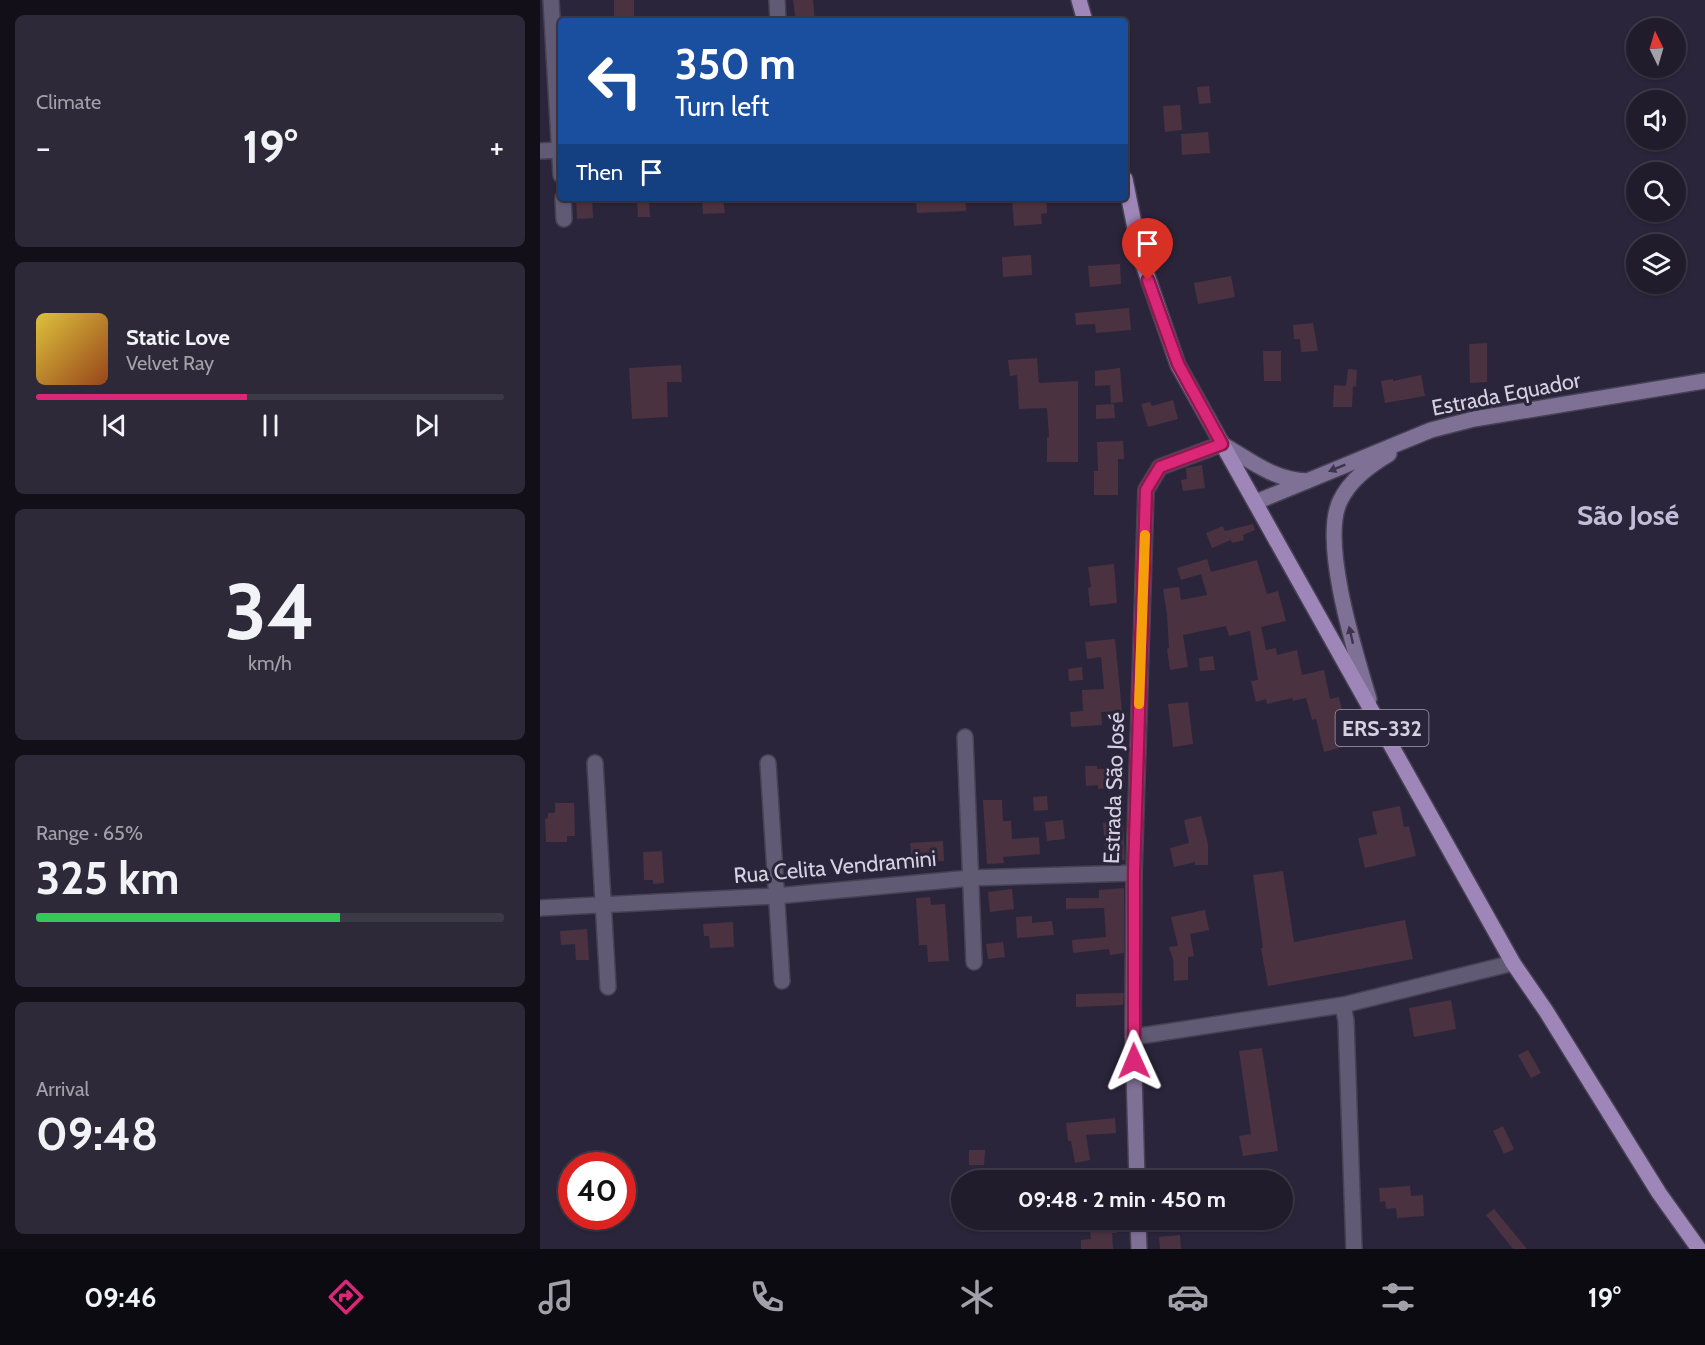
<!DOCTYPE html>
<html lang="en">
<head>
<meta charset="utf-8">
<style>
	body { margin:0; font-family:Cabin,sans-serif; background:#2d2938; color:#f1f3f6; height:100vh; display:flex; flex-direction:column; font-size:22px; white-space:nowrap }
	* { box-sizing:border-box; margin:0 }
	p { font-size:20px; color:#a2a1a9 }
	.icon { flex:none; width:33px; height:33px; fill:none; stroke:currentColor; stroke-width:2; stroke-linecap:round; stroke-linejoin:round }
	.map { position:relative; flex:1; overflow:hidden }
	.side { display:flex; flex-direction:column; gap:15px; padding:15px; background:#120f18; width:540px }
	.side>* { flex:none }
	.top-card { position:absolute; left:18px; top:18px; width:570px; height:183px; border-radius:6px; box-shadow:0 2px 4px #0004,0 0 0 2px #3d3a48; background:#1a4fa0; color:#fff; overflow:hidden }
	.needle { width:39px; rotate:355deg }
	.controls { position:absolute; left:1086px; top:18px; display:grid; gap:12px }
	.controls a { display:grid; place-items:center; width:60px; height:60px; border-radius:50%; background:#201c2c; box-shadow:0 2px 4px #0004,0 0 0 2px #3d3a48; font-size:30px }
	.speed { position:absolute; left:18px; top:1152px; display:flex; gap:12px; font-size:30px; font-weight:700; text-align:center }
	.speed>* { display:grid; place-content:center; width:78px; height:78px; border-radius:50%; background:#201c2c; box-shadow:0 2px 4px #0004,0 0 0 2px #3d3a48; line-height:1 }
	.speed .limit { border:9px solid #d22; background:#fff; color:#111 }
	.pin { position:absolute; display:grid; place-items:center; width:51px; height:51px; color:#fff; margin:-62px -26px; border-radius:50% 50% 50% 0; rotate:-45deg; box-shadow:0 0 6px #0007 }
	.pin .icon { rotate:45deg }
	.me { position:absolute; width:66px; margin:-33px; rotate:359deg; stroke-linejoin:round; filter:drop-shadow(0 0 4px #0008) }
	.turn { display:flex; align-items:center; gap:21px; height:126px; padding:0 18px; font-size:27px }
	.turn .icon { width:78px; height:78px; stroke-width:2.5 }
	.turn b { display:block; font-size:42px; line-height:51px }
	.then { display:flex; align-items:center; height:57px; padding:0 18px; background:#0003; gap:12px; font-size:22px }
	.big { font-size:45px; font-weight:700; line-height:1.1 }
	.side .card { flex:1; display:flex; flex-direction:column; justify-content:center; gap:9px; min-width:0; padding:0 21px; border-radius:9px; background:#2d2938 }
	.side .dial { align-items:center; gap:0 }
	.dial b { font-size:78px; line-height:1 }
	.song { display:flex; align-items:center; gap:18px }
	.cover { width:72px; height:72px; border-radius:9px; background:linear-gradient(135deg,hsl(50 70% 55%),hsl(20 70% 35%)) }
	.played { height:6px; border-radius:3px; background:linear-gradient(90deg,#db2777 45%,#3d3a48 45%) }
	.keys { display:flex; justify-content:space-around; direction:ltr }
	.heat { display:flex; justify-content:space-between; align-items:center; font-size:33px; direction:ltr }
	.charge { height:9px; border-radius:4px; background:linear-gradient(90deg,#34c759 65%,#3d3a48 0) }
	.trip { position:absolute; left:411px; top:1170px; width:342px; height:60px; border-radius:30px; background:#201c2c; box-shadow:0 2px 4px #0004,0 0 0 2px #3d3a48; font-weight:700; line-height:60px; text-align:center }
	.tabs { display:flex; height:96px; justify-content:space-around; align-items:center; background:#0d0b12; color:#a2a1a9 }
	.tabs .icon { width:42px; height:42px }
	.tabs .selected { color:#db2777 }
	.tabs b { font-size:27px; color:#f1f3f6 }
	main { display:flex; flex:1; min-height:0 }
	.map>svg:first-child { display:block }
	.building { fill:#4a3241 }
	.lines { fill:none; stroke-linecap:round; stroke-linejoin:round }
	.street-casing { stroke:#464153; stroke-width:18 }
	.secondary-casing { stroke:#464153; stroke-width:18 }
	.primary-casing { stroke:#464153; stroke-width:18 }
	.street { stroke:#615a74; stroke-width:15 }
	.secondary { stroke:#7f7096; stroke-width:15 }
	.primary { stroke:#9e86b8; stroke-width:15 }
	.oneway { fill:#3c344d }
	.route-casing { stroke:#8e194d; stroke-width:15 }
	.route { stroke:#db2777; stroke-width:10 }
	.slow { stroke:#f59e0b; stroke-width:10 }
	.labels { text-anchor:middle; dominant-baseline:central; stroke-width:6; stroke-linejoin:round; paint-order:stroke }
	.shield { fill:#2b253b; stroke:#a29dae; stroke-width:1.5 }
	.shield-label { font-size:21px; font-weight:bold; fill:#d5d1e0 }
	.street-label { font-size:22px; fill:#d5d1e0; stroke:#2b253b }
	.district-label { font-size:28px; font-weight:bold; fill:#c4bdda; stroke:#2b253b }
</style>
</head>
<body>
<main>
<section class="side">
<div class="card"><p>Climate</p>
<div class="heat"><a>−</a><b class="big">19°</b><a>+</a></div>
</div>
<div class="card">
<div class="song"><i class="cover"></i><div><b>Static Love</b><p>Velvet Ray</p></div></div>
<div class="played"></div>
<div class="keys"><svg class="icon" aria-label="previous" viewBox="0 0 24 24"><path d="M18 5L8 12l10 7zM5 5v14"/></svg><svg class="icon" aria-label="pause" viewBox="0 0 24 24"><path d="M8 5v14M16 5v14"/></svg><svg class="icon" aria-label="next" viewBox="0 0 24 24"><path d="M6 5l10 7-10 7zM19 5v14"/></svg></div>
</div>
<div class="card dial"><b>34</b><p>km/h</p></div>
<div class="card"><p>Range · 65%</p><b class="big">325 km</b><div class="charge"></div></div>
<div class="card"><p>Arrival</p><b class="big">09:48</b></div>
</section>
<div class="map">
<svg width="1165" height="1249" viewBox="0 0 1165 1249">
	<rect width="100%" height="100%" fill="#2b253b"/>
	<g class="building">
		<path d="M74 0H94V18L74 19Z"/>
		<path d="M253 0H273L275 21H256Z"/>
		<path d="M669 86 671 103 659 104 657 87Z"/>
		<path d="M640 105 642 130 625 132 623 106Z"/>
		<path d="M668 132 670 153 642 155 641 134Z"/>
		<path d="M36 198H52L53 218 37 219Z"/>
		<path d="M97 198H109L110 217H98Z"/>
		<path d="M376 198H425L426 211 377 213Z"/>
		<path d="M472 198H506L507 213 501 214 502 224 474 226Z"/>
		<path d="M173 199V201L183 200 185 213 163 214 162 200Z"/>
		<path d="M491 255 492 275 463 277 462 257Z"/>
		<path d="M580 264 581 284 550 287 548 266Z"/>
		<path d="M691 276 695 297 658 304 654 283Z"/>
		<path d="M589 308 591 330 556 333 555 324 536 325 535 313Z"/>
		<path d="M773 323 778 351 761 352 760 339H754L753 325Z"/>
		<path d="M947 343V382L930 383 929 344Z"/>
		<path d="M723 351H741V381H724Z"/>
		<path d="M497 358 499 383 538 381V462H507V437H509L507 408 479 409 477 375 470 376 468 360Z"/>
		<path d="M141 365 142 382H127L128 417 92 419 89 368Z"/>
		<path d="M580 368 583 402 571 403 570 385 555 386V371Z"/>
		<path d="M808 369 817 370 816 387 813 386 812 407H793L794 385 806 386Z"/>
		<path d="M881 375 885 396 845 403 841 381 853 379V381Z"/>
		<path d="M633 400 638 419 608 427 601 404 610 402 612 406Z"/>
		<path d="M574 404 575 418 556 419V405Z"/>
		<path d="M583 441 584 459H578V495H554V471H558L557 442Z"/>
		<path d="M662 465 665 488 643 491 641 480 647 479 646 468Z"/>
		<path d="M713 524 715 530 703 535 704 540 692 543 691 540 672 548 666 533 683 526 685 531Z"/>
		<path d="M667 559 671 572 717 560 727 594 738 591 746 621 721 627 726 650 736 648 737 655 757 650 762 675 784 670 790 699 799 697 805 723 797 725 803 747 784 752 776 719 772 720 766 698 753 701 752 698 727 704 726 699 716 702 711 681 718 680 710 631 689 636 686 626 643 635 648 667 630 670 627 649 629 648 627 614 623 589 639 587 641 600 667 595 661 574 641 580 637 568Z"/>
		<path d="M574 564 577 603 550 606 548 588 551 587 548 567Z"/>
		<path d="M575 639 582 711 561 712 562 725 531 727 530 712 543 711 542 690 564 689 561 657 547 659 545 642Z"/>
		<path d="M673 656 675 670 660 671 659 658Z"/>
		<path d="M542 667 543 680 529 681 528 669Z"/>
		<path d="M648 702 653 744 633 747 628 704Z"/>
		<path d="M545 766H557V769L584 768 585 787 558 789V785L546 786Z"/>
		<path d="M507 796 508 810 494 811 493 797Z"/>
		<path d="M443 800H462L463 821H471L472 839 499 837 500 854 463 857 464 863 447 864Z"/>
		<path d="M15 803H34L35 836H27V842H6L5 819 8 818V813H15Z"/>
		<path d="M860 806 864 827 869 826 876 856 825 868 818 838 837 834 832 812Z"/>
		<path d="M661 816 668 845V865H655V862L634 867 630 848 649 843 644 820Z"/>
		<path d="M523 820 525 839 507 841 505 822Z"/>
		<path d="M583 821 585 860 566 861 563 823Z"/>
		<path d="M403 841 404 861 372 863 370 843Z"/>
		<path d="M122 851 124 883 113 884V880H104L103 852Z"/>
		<path d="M743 871 754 942 865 920 873 959 728 986 721 948H723L713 875Z"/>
		<path d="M584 888V953L570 955 569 949 533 953 532 940 566 937 564 908 526 909V898H559V890Z"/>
		<path d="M472 889 474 909 450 912 448 892Z"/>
		<path d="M390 897 391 905 405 904 409 961 388 962 387 945H379L376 898Z"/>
		<path d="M665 910 669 930 650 934 654 956 648 957V980L634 981 633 959 629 947 638 946 631 917Z"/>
		<path d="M492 916V923L512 921 514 935 477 938 476 917Z"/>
		<path d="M193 922 194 947 170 948 169 936H164L163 924Z"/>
		<path d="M47 929 49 960H36L35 944 21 945 20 931Z"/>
		<path d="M463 942 465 957 448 959 446 944Z"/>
		<path d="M584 993 583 1005 536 1007V994Z"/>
		<path d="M911 1000 916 1029 874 1037 869 1008Z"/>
		<path d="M722 1048 738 1151 703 1156 699 1136 711 1134 699 1051Z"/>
		<path d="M988 1050 1001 1073 991 1078 978 1055Z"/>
		<path d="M575 1118 576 1133 546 1135 550 1160 535 1163 531 1141H528L526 1123Z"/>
		<path d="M963 1126 974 1149 964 1154 953 1131Z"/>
		<path d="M429 1150H445L444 1165H429Z"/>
		<path d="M870 1186 871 1196 883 1195 884 1216 857 1218 856 1208 846 1209 845 1201 840 1202 839 1188Z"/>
		<path d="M954 1209 987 1249H973L946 1215Z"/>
		<path d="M549 1220H576L577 1233H572L573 1249H541V1240L551 1239Z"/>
		<path d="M640 1235 641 1249H620L619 1237Z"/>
	</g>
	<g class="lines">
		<defs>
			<g id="street">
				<path d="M11 0 21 175"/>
				<path d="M237 0 238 21"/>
				<path d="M0 151 21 150"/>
				<path d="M23 198 24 219"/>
				<path d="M425 737 434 962"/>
				<path d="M55 763 68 987"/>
				<path d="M228 763 242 981"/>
				<path d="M0 908 236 896 431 878 594 873"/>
				<path d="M803 1005 806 1021 814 1249"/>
				<path d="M593 1037 803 1005 973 963"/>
			</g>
			<g id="secondary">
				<path d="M716 502 891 430 934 419 1165 381"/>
				<path d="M829 699C816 655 780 542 800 501 810 480 829 466 849 454"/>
				<path d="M597 1180 593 1037 594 873 606 490 620 467 682 444C710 460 733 480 767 481"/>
				<path d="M598 1220 599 1249"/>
			</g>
			<g id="primary">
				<path d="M539 0 545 21"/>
				<path d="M585 179 601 258 638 365 973 963 1006 1011 1119 1193 1159 1249"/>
			</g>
		</defs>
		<use href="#street" class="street-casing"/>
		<use href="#secondary" class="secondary-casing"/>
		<use href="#primary" class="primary-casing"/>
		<use href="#street" class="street"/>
		<use href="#secondary" class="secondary"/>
		<use href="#primary" class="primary"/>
	</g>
	<defs><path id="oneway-solid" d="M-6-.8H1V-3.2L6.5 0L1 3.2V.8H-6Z" transform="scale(1.5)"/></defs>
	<g class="oneway">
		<use href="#oneway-solid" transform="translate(797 468) rotate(158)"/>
		<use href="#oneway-solid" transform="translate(811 635) rotate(-103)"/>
	</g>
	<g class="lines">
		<defs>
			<path id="route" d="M594 1061V873L606 490 620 467 682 444 638 364 608 280"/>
		</defs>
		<use href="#route" class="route-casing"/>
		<use href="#route" class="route"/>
		<path class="slow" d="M599 704 605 535"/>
	</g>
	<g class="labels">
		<rect class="shield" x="795.5" y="710" width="93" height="36" rx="4.5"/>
		<g class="shield-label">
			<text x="842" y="728">ERS-332</text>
		</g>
		<g class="street-label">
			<text transform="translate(966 394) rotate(-11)">Estrada Equador</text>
			<text transform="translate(574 788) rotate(-88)">Estrada São José</text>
			<text transform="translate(295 867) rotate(-5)">Rua Celita Vendramini</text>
		</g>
		<g class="district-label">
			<text x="1088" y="515">São José</text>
		</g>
	</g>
</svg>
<div class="controls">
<a><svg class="needle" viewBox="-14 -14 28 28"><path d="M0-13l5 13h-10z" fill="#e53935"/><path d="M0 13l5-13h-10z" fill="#a2a1a9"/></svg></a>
<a><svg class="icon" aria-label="sound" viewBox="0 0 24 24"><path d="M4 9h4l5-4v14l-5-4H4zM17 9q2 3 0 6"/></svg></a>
<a><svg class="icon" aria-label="search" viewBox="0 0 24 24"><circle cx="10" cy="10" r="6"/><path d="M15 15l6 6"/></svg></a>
<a><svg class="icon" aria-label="layers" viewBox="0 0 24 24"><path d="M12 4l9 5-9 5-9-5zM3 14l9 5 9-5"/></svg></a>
</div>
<div class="speed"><div class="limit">40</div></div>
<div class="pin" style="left:608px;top:280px;background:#d93025"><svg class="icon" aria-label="arrive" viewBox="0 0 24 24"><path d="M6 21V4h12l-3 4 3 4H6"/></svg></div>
<svg class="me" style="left:594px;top:1061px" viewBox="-20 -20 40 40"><path d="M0-17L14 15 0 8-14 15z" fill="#db2777" stroke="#fff" stroke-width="4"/></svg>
<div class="trip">09:48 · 2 min · 450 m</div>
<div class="top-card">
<div class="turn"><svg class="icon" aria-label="left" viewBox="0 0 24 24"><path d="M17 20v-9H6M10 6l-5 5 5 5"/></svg><div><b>350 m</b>Turn left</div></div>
<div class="then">Then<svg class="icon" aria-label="arrive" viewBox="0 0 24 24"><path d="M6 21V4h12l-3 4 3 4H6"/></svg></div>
</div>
</div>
</main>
<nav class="tabs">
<b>09:46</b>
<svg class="icon selected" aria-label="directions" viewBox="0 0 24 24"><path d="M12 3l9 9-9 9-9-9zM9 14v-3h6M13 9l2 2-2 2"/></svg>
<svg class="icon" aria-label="music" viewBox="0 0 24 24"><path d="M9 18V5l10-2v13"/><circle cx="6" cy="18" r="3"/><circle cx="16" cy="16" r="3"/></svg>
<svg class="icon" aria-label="phone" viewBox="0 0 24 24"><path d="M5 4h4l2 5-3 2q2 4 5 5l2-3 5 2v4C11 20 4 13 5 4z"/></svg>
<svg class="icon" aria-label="climate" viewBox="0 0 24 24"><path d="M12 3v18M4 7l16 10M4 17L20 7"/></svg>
<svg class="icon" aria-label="car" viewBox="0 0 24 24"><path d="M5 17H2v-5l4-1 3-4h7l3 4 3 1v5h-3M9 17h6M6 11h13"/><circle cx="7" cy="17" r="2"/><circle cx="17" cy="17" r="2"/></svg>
<svg class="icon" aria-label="filters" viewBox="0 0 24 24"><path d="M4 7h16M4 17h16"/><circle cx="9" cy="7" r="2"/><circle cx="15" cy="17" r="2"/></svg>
<b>19°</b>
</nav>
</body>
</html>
